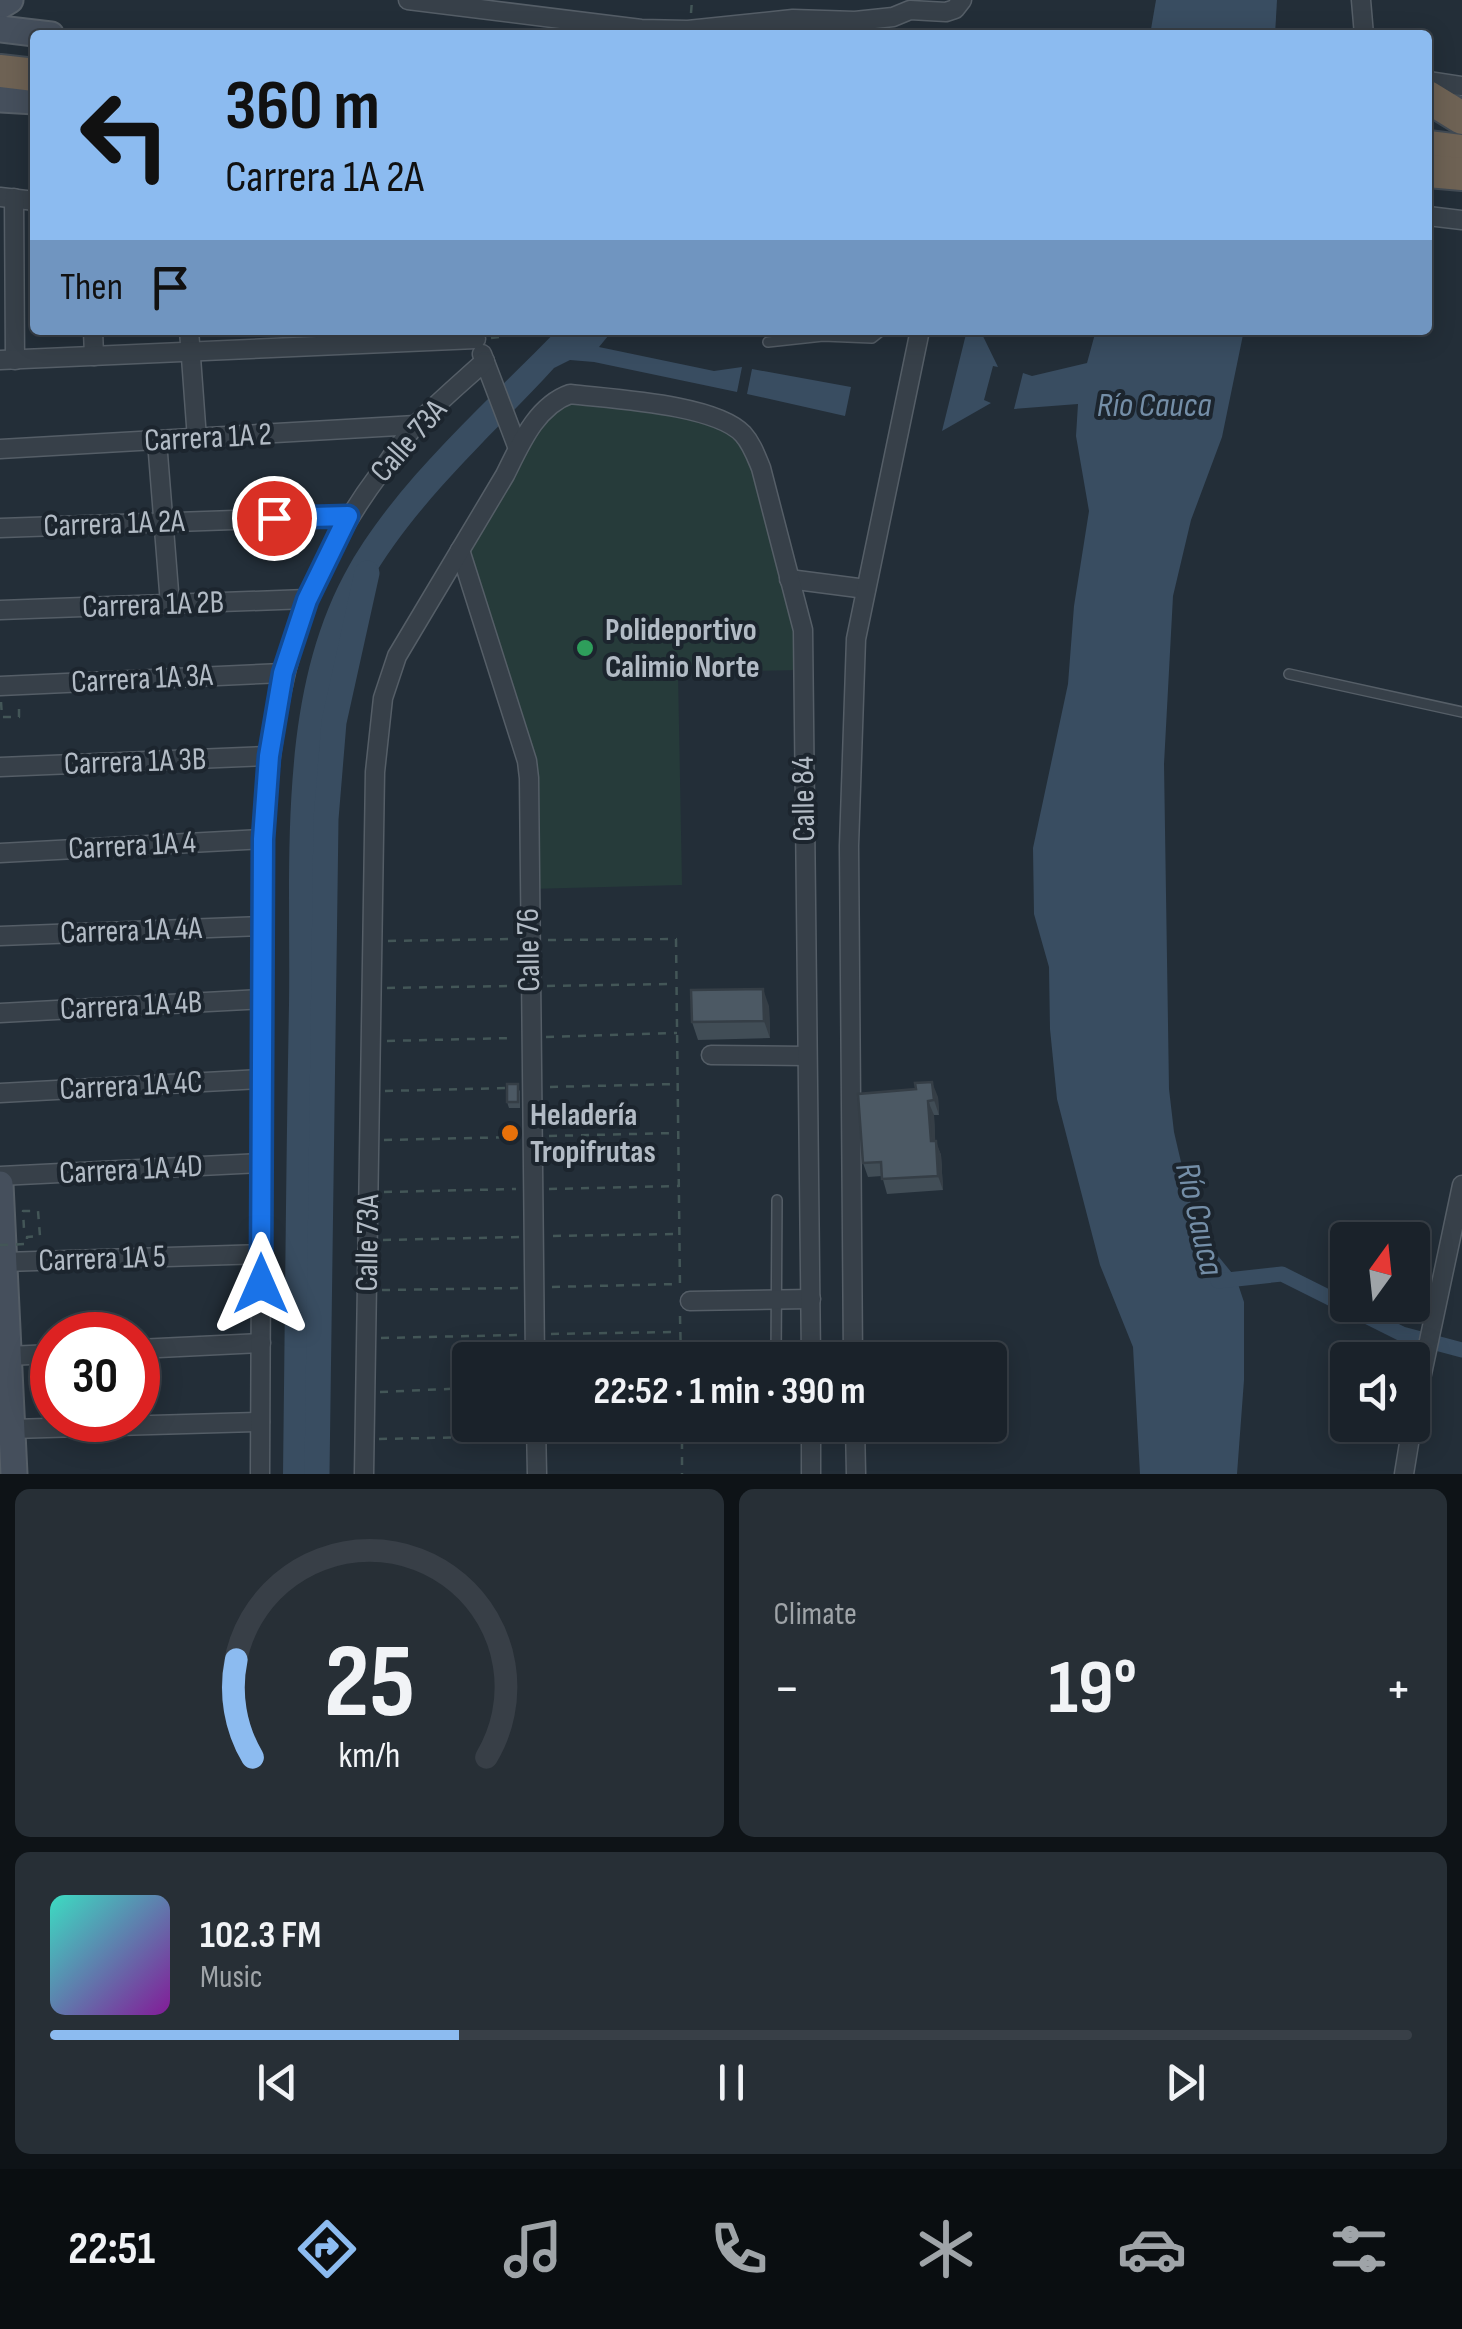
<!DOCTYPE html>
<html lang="en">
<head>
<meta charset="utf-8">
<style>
	body { margin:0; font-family:"Sofia Sans Condensed",sans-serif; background:#272f36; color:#f1f3f6; height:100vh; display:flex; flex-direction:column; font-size:38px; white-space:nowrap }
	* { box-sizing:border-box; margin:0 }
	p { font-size:32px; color:#9fa4a8 }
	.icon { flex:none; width:55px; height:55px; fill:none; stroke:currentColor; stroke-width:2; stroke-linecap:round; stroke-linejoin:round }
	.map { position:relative; height:1474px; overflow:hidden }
	.drawer { display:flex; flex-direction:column; gap:15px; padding:15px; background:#0e1317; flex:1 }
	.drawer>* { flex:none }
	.banner { position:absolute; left:30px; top:30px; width:1402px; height:305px; border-radius:10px; box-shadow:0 5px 25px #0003,0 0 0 2px #383f47; background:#8cbbf0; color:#111; overflow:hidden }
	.needle { width:65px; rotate:15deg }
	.tools { position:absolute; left:1330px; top:1222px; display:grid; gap:20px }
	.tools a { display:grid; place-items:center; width:100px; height:100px; border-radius:10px; background:#1a222a; box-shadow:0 5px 25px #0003,0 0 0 2px #383f47; font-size:50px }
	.speed { position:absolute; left:30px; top:1312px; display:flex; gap:20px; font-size:50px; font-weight:700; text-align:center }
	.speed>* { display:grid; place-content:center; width:130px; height:130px; border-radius:50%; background:#1a222a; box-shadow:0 5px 25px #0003,0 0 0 2px #383f47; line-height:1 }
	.speed .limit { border:15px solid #d22; background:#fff; color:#111 }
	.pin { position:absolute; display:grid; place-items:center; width:85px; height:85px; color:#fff; margin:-42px; border:5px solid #fff; border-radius:50%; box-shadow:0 2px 10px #0007 }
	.me { position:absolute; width:110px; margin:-55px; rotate:0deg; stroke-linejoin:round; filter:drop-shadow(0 0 8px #0008) }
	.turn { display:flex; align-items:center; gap:35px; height:210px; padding:0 30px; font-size:45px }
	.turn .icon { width:130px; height:130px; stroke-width:2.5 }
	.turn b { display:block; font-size:70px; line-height:85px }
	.then { display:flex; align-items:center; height:95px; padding:0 30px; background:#0003; gap:20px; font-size:38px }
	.big { font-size:75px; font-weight:700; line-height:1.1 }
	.drawer .widget { flex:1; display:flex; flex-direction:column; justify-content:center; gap:15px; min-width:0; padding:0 35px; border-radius:15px; background:#272f36 }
	.drawer .dial { align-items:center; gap:0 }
	.dial svg { height:260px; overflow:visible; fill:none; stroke:#383f47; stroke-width:7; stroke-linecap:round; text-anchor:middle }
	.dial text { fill:#f1f3f6; stroke:none }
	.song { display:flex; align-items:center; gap:30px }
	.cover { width:120px; height:120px; border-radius:15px; background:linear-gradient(135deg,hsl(170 70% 55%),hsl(290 70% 35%)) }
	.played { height:10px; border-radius:5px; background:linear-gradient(90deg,#8cbbf0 30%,#383f47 30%) }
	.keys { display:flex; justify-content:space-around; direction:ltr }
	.heat { display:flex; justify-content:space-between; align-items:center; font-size:55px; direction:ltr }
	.drawer .tiles { flex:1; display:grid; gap:15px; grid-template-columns:1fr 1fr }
	.widget:last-child { grid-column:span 2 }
	.trip { position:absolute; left:452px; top:1342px; width:555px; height:100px; border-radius:10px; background:#1a222a; box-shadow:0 5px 25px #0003,0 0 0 2px #383f47; font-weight:700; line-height:100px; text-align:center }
	.tabs { display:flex; height:160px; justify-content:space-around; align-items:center; background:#0a0e11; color:#9fa4a8 }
	.tabs .icon { width:70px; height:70px }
	.tabs .selected { color:#8cbbf0 }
	.tabs b { font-size:45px; color:#f1f3f6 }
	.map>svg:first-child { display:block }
	.green { fill:#263b3a }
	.water { fill:#394d61 }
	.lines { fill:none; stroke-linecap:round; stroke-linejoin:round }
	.canal { stroke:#394d61; stroke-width:15 }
	.river { stroke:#394d61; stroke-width:25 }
	.lane-casing { stroke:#555e67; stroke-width:12 }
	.street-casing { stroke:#555e67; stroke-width:21 }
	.secondary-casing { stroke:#555e67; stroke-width:29 }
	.highway-casing { stroke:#424b54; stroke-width:36 }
	.path { stroke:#435657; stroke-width:2.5; stroke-dasharray:8 8; stroke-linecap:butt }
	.lane { stroke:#374049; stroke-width:9 }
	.street { stroke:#374049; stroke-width:18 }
	.secondary { stroke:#454f5c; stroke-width:25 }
	.highway { stroke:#6e6254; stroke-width:32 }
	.path-bridge { stroke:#435657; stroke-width:2.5; stroke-dasharray:8 8; stroke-linecap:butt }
	.wall { fill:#414d56 }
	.shaded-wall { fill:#353e46 }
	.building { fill:#4c5964; stroke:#353e46; stroke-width:2.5 }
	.route-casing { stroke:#114b97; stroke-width:25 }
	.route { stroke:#1a73e8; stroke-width:18 }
	.leisure-dot { fill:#2e9e5b; stroke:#1c252e; stroke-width:4 }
	.food-dot { fill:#e8710a; stroke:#1c252e; stroke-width:4 }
	.labels { text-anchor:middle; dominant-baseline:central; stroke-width:8; stroke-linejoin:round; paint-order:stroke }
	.street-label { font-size:32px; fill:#b2bbc5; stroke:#1c252e }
	.poi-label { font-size:32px; font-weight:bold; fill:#b2bbc5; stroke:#1c252e; text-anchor:start }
	.water-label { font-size:35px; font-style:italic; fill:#748ea7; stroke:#1c252e }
</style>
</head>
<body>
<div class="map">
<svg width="1462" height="1474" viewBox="0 0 1462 1474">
	<rect width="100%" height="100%" fill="#232e38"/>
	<path class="green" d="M554 401 699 413 754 449 803 630 802 670 678 672 682 885 529 889V778L460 550Z"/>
	<g class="water">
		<path d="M1156 0H1277L1275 35H1150Z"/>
		<path d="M557 330H613L599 347 714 371 742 367 737 392 594 362 570 360 554 368C491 437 416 502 369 584 341 633 329 690 320 745L309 1474H283C285 1318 286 1161 289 1005 291 865 277 701 344 575 392 484 486 404 557 330Z"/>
		<path d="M967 330H980L998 367 993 366 984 400 991 403 942 431Z"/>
		<path d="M1096 330H1244L1222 437 1191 520 1173 596 1164 764 1169 1089 1174 1132 1191 1205 1214 1251 1236 1278 1244 1302V1380L1237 1474H1140L1133 1347 1100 1265 1057 1099 1050 1029 1049 967 1034 914 1033 848 1068 684 1074 606 1089 511 1076 436 1078 404 1014 409 1023 373 1032 376 1087 363Z"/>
		<path d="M752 369 851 387 845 416 747 394Z"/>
	</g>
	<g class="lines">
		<path class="canal" d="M1218 1281 1282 1274 1402 1334 1462 1350"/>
		<path class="river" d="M317 1474 326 819 334 722 367 573"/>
		<defs>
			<g id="lane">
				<path d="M768 342 823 336 872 338 882 330"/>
				<path d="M1289 674 1462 712"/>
				<path d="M776 1360 777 1200"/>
			</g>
			<g id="street">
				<path d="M408 0 641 29 688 30 793 19 855 21 893 17 910 10 946 12 955 9 962 0"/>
				<path d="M1361 0 1364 35"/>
				<path d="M1428 81 1462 86"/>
				<path d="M0 197 35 201"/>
				<path d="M14 198 15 360"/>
				<path d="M1428 216 1462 220"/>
				<path d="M93 330 94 356"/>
				<path d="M189 330 197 439"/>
				<path d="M482 354 517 446"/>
				<path d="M0 360 476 339"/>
				<path d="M157 441 170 604"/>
				<path d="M0 449 416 425"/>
				<path d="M0 528 348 516"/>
				<path d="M460 550 527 761 529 778 535 1360"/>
				<path d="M789 579 866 589"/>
				<path d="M0 610 307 599"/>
				<path d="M0 686 283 673"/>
				<path d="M0 767 269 756"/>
				<path d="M0 853 263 839"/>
				<path d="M0 936 263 926"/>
				<path d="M0 1013 263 999"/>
				<path d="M711 1055 807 1056"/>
				<path d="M0 1093 262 1079"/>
				<path d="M0 1176 262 1163"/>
				<path d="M4 1262 261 1254"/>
				<path d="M690 1301 811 1299"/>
				<path d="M138 1349 261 1343"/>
				<path d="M8 1356 52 1354"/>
				<path d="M853 1360 849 846 856 639 920 330"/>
				<path d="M1412 1421 1462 1185"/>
				<path d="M536 1425 537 1474"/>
				<path d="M811 1425V1474"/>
				<path d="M855 1425 856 1474"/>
				<path d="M12 1429 260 1422"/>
				<path d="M260 1474 263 839C273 698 293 589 380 473 392 457 403 438 417 424 438 402 462 382 485 361"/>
				<path d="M364 1474 375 772 383 698 397 656 505 475C520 445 536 406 570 394 611 399 715 404 743 434 752 444 756 456 761 468L803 630 811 1360"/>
				<path d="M1404 1474 1412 1425"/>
			</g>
			<g id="secondary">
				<path d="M0 6 10 0"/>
				<path d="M0 29 51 35"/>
				<path d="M0 99 35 101"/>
				<path d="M0 1184 14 1474"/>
			</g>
			<g id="highway">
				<path d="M0 71 35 75"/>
				<path d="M1428 97 1462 118"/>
				<path d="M1428 147 1462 151"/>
				<path d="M1428 171 1462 174"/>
			</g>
		</defs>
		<use href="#lane" class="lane-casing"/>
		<use href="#street" class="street-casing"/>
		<use href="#secondary" class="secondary-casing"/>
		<use href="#highway" class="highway-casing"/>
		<g class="path">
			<path d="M691 13 692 0"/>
			<path d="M491 338 500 337 507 330"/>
			<path d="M1 702 2 717H19V702"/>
			<path d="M548 940 676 939 680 1288"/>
			<path d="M388 941 515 939"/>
			<path d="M547 986 674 984"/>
			<path d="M387 988 514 986"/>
			<path d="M546 1037 677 1033"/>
			<path d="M387 1041 513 1038"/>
			<path d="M550 1087 677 1084"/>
			<path d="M385 1091 507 1088"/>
			<path d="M549 1136 676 1133"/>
			<path d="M384 1140 516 1137"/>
			<path d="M549 1189 679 1186"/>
			<path d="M384 1192 516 1189"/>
			<path d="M553 1236 679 1234"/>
			<path d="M383 1240 520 1237"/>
			<path d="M552 1287 679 1284"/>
			<path d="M382 1290 519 1288"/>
			<path d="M680 1316 681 1360"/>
			<path d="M551 1334 678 1332"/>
			<path d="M381 1338 518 1335"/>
			<path d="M380 1392 470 1388"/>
			<path d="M682 1425V1474"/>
			<path d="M554 1435 682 1433"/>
			<path d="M379 1439 521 1436"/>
		</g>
		<use href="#lane" class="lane"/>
		<use href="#street" class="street"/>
		<use href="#secondary" class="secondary"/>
		<use href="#highway" class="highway"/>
		<path class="path-bridge" d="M0 1245 27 1244V1237L40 1236 38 1211H23L24 1229"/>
	</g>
	<g class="wall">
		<path d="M769 1006 770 1038 698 1040 692 1022Z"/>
		<path d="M520 1090V1108H509L507 1102Z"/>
		<path d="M858 1094 938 1097 939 1115H934L935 1141 941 1155 943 1190 887 1194 882 1176 868 1177 863 1163Z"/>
	</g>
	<g class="shaded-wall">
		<path d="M763 989 769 1006 770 1038 764 1021Z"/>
		<path d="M932 1082 938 1097 939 1115 934 1100Z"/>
		<path d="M928 1101 934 1115 936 1156 931 1141Z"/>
		<path d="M936 1141 941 1155 943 1190 938 1176Z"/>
	</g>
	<g class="building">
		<path d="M763 989 764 1021 692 1022 691 990Z"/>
		<path d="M932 1082 934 1100 928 1101 931 1141H936L938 1176 882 1179 881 1162 863 1163 858 1094 916 1089 915 1083Z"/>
		<rect x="507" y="1084" width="11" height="18"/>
	</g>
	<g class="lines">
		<defs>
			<path id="route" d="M261 1284 263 839 269 756 283 673 307 600 348 516 274 518"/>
		</defs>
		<use href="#route" class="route-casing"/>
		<use href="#route" class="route"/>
	</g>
	<circle class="leisure-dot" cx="585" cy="648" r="10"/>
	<circle class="food-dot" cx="510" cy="1133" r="10"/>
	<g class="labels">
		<g class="street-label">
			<text transform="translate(208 438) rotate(-3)">Carrera 1A 2</text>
			<text transform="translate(409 441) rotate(-49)">Calle 73A</text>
			<text transform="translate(114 524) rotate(-2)">Carrera 1A 2A</text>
			<text transform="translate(153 605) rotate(-2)">Carrera 1A 2B</text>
			<text transform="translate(142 679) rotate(-3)">Carrera 1A 3A</text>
			<text transform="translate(135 762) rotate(-2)">Carrera 1A 3B</text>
			<text transform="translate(804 799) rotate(-91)">Calle 84</text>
			<text transform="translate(132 846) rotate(-3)">Carrera 1A 4</text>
			<text transform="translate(131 931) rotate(-2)">Carrera 1A 4A</text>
			<text transform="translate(529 950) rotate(-91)">Calle 76</text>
			<text transform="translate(131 1006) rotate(-3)">Carrera 1A 4B</text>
			<text transform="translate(131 1086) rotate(-3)">Carrera 1A 4C</text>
			<text transform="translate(131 1170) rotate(-3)">Carrera 1A 4D</text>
			<text transform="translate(368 1243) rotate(-89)">Calle 73A</text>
			<text transform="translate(102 1259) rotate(-2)">Carrera 1A 5</text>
		</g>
		<g class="poi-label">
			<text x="605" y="630">Polideportivo<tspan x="605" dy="37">Calimio Norte</tspan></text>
			<text x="530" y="1115">Heladería<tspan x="530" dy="37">Tropifrutas</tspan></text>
		</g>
		<g class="water-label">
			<text x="1154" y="405">Río Cauca</text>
			<text transform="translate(1199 1219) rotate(77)">Río Cauca</text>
		</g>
	</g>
</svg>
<div class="tools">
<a><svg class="needle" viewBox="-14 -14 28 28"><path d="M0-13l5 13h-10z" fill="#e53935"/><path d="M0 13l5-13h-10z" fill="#9fa4a8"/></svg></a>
<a><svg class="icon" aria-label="sound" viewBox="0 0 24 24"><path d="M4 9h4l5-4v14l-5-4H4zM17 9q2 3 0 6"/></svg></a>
</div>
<div class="speed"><div class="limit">30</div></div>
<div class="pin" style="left:274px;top:518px;background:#d93025"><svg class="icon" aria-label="arrive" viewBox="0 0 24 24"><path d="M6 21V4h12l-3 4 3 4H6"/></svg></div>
<svg class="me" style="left:261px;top:1284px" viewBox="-20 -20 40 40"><path d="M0-17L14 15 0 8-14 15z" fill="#1a73e8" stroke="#fff" stroke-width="4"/></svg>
<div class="trip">22:52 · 1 min · 390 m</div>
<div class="banner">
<div class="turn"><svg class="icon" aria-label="left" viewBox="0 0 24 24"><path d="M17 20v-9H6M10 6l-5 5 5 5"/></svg><div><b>360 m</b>Carrera 1A 2A</div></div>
<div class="then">Then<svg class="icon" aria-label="arrive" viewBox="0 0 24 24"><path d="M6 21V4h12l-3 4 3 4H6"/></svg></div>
</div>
</div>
<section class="drawer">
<div class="tiles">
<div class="widget dial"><svg viewBox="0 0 100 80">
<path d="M14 69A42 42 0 1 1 86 69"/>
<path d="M14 69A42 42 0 0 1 9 39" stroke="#8cbbf0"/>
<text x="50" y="56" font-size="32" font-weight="700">25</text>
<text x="50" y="72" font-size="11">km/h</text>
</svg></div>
<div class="widget"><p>Climate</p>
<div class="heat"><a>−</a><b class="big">19°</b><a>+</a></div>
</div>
<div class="widget">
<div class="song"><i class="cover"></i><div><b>102.3 FM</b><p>Music</p></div></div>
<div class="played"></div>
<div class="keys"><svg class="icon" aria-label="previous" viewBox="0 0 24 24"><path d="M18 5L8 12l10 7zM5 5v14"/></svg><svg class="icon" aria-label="pause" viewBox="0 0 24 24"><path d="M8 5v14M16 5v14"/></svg><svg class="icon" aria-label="next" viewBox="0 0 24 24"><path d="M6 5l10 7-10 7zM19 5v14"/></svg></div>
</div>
</div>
</section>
<nav class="tabs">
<b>22:51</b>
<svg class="icon selected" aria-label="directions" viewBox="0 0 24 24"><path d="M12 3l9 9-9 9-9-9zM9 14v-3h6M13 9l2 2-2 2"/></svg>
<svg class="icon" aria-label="music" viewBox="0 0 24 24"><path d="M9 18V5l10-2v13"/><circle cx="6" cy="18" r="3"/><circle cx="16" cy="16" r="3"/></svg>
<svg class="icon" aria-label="phone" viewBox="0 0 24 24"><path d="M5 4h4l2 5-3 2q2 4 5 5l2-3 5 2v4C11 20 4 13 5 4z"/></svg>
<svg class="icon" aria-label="climate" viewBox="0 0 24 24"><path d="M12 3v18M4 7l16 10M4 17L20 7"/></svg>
<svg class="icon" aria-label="car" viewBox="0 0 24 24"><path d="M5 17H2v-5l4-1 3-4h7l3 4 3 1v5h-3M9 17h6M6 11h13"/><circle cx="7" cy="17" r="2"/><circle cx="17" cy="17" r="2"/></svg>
<svg class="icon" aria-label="filters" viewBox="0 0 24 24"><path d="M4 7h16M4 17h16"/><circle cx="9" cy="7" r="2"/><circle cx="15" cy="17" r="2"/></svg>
</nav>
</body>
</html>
